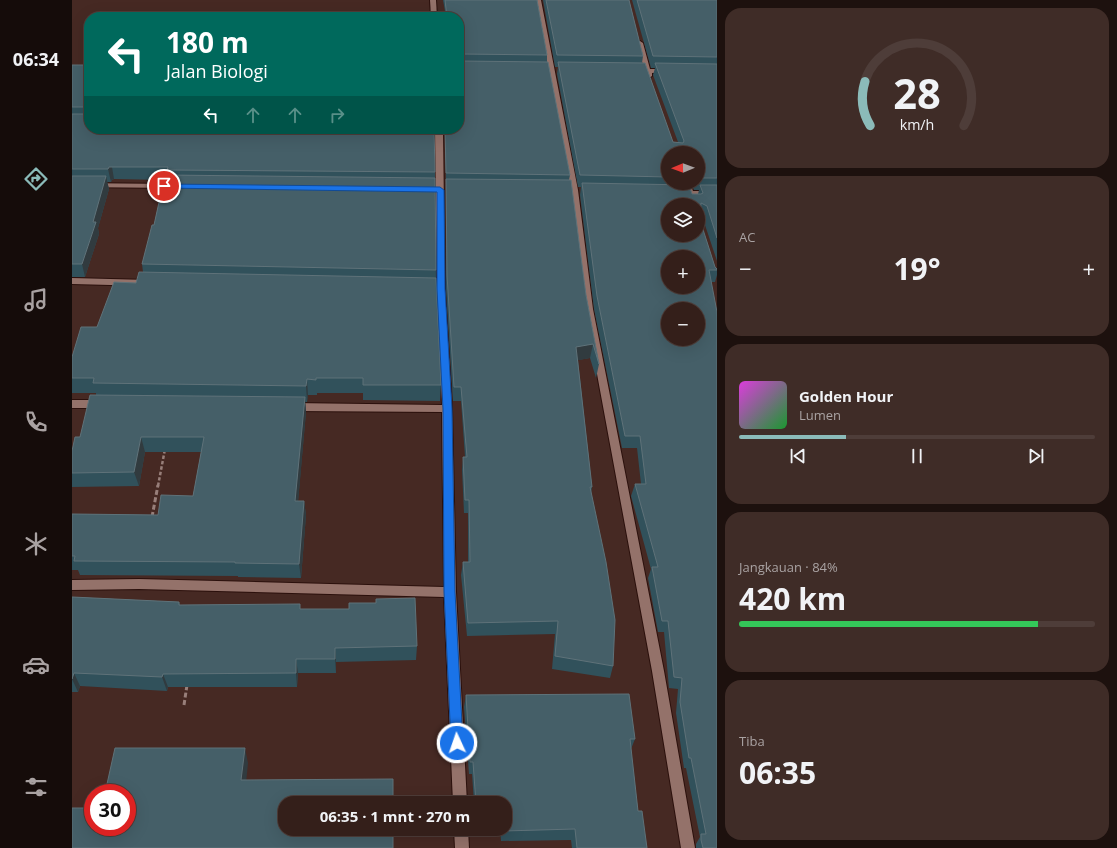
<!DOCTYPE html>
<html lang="id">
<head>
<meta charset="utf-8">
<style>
	body { margin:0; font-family:"Open Sans",sans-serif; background:#3f2c27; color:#f1f3f6; height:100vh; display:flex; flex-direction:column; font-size:15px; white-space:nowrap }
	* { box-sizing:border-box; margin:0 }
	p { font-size:13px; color:#a9a2a2 }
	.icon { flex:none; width:22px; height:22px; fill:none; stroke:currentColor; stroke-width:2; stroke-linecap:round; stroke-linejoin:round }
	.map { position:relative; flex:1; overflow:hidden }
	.details { display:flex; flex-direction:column; gap:8px; padding:8px; background:#1d110e; width:400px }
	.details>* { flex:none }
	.hud { position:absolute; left:12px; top:12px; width:380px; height:122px; border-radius:16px; box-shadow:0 4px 16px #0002,0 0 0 1px #4e3d39; background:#00695c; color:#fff; overflow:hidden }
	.needle { width:26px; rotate:269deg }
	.fabs { position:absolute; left:589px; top:146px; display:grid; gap:8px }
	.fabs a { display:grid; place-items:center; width:44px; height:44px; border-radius:50%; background:#341f1a; box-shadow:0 4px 16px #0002,0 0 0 1px #4e3d39; font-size:20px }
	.speed { position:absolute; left:12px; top:784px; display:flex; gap:8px; font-size:20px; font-weight:700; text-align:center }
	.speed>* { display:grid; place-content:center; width:52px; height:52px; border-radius:50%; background:#341f1a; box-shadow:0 4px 16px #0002,0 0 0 1px #4e3d39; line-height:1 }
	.speed .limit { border:6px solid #d22; background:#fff; color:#111 }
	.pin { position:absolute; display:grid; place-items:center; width:34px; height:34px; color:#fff; margin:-17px; border:2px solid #fff; border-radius:50%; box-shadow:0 1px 4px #0007 }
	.me { position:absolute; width:44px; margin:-22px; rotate:357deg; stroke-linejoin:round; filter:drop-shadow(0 0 3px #0008) }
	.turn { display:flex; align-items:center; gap:14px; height:84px; padding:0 16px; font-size:18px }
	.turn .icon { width:52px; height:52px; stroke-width:2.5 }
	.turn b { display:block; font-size:28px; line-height:34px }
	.lanes { display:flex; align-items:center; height:38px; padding:0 16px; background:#0003; justify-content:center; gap:20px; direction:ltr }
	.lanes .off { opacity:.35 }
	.big { font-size:30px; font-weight:700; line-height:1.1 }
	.details .tile { flex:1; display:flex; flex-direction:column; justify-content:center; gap:6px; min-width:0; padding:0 14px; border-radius:16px; background:#3f2c27 }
	.details .dial { align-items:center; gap:0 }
	.dial svg { height:104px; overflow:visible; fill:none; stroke:#4e3d39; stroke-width:7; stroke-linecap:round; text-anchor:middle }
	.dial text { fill:#f1f3f6; stroke:none }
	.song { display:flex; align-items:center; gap:12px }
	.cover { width:48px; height:48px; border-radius:6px; background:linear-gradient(135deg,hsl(300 70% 55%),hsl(130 70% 35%)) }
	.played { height:4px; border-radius:2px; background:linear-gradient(90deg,#8bbbb9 30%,#4e3d39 30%) }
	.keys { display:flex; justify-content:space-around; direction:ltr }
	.heat { display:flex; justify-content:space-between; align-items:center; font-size:22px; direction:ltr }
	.charge { height:6px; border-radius:3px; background:linear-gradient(90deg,#34c759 84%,#4e3d39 0) }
	.trip { position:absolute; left:206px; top:796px; width:234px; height:40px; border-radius:16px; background:#341f1a; box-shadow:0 4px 16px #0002,0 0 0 1px #4e3d39; font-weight:700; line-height:40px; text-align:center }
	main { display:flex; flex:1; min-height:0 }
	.menu { display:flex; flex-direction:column; width:72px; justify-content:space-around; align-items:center; background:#150c0a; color:#a9a2a2 }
	.menu .icon { width:28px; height:28px }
	.menu .selected { color:#8bbbb9 }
	.menu b { font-size:18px; color:#f1f3f6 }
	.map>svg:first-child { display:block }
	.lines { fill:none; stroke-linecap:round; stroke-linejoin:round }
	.minor-casing { stroke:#2b100c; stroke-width:2 }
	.path-far1 { stroke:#987f7a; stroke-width:2.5; stroke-dasharray:3.5 2; stroke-linecap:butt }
	.path { stroke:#987f7a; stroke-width:3; stroke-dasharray:5 2.5; stroke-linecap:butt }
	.minor { fill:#94726a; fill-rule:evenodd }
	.wall { fill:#31515b; fill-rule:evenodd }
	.shaded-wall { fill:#313b3f }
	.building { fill:#455f68; stroke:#5f7279; fill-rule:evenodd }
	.route { fill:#1a73e8; stroke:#114b97 }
</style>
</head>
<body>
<main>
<nav class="menu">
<b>06:34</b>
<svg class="icon selected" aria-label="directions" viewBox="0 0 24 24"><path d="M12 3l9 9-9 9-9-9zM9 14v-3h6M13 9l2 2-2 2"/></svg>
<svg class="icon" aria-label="music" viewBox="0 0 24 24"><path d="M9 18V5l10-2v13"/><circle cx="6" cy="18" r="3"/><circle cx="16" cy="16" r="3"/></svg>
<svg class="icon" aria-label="phone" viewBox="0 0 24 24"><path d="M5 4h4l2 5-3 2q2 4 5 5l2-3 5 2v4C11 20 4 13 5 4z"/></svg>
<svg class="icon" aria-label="climate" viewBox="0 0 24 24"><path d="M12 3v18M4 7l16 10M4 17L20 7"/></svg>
<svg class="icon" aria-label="car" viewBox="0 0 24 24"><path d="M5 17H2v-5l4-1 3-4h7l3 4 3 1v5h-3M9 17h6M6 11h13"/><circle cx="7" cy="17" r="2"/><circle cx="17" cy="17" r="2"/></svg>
<svg class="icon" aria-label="filters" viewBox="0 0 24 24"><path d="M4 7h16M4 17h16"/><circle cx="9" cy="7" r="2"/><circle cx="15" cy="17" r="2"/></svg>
</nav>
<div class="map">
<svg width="645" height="848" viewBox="0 0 645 848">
	<rect width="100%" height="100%" fill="#462923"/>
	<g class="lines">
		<defs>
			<g id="minor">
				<path d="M358 0H364L365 17H359Z"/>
				<path d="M463 0H469L506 190 521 309 592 671 623 848H609L580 671 513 309 498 190Z"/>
				<path d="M568 41 571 43 578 69H595L598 71 597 72 580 73V76L577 78 575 77 573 73 561 72V70L572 69 565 43Z"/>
				<path d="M363 129H371L373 289 380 409 384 592 395 803H381L372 597 67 589 0 590V580L67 579 372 587 370 412 220 411 215 407 220 403 370 405 365 289Z"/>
				<path d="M0 183 103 184 107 186 103 188 0 187Z"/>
				<path d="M610 183H618L621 191H645V195H622L626 205H618L615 195H607L603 193 607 191H613Z"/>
				<path d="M0 278 77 280 81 283 77 286 0 284Z"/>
				<path d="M0 400H28L33 404 28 408H0Z"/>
				<path d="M382 829H396L397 848H383Z"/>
			</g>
		</defs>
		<use href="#minor" class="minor-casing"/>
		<path class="path-far1" d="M86 486 93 449"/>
		<g class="path">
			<path d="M80 517 86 485"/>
			<path d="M112 705 115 685"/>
		</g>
		<use href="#minor" class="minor"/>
	</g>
	<g class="wall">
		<path d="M371 0H465L475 55V62L498 175 497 180 514 295 527 364 524 378 518 358 506 360 520 487 519 494 541 666 538 678 480 669 483 634 395 636 389 575 391 562H396V513H392L390 470 391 457H393L389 401H381L374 289V185L373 129H387V17H374Z"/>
		<path d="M471 0H557L571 56 570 63 601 142H606L581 75 583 68H579L560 0H645V261L631 219 628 217V220L643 267 645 269V275L643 282H639L645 848H624V844L628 837 614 768H612L604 713 606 689 597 688 592 632H586L576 578 579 569 559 496 563 484H569L565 448H550L522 309 508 195 509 187H506L485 74 486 67H483ZM596 153H626V183H619L622 190H627L626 194H620L612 185V183H596Z"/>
		<path d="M0 65 363 172 364 278 369 385 368 401 291 400V393H245V395H236L235 402H233L234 412 226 501H232L234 515 229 578 166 577V576L8 575 6 570H0V514L86 515 121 496 129 452H73L67 486 0 487V451L8 437 24 395V393H0V357L25 327 64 283 71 272 70 264 82 225 92 180 42 179 40 180 39 182H35L37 189 26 228 27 234 13 277H0Z"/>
		<path d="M0 597 107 602 108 605 229 609 345 646 344 660 264 662V673H226L225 687H96L95 691 8 686 6 692H0Z"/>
		<path d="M394 695 563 739 559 749 566 811 575 848H500L499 840 429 841 428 829H433V803H402L400 774H397L392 707Z"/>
	</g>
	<g class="shaded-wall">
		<path d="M37 167H40L42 179 40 180 39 182 36 169Z"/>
		<path d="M34 176 37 189 26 228 27 234 13 277 10 264 21 222Z"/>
		<path d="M521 344 518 358 502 361 504 347Z"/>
		<path d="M235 379 236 395 235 402 234 386Z"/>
		<path d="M233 397 234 412 225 515 223 501Z"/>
		<path d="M69 437 73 452 67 486 62 472Z"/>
		<path d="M232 501 234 515 229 578 227 564Z"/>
		<path d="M263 648 264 662V673L263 659Z"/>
		<path d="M224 659 226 673 225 687 224 673Z"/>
		<path d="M2 673 8 686 6 692 0 679Z"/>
		<path d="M91 674 96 687 95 691 90 677Z"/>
		<path d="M173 748 176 763 173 794 169 780Z"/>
	</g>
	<g class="building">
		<path d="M373 0H465L475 55 388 54 387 56V17H375Z"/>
		<path d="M474 0H557L571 56 485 55Z"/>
		<path d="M565 0H645V57L581 56Z"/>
		<path d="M387 61H388L476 62 498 175 374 173 373 129H387Z"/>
		<path d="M486 62 573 63 601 142 611 143 612 141 583 63 645 64V178H626V153H596V177L508 175Z"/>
		<path d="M0 65H17V129H362L363 172 95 170 96 167H37L36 169H0V114H14L16 109 14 107H0Z"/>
		<path d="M93 175 363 178 364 270 70 264 80 225H82Z"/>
		<path d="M0 176H34L21 222H24L10 264H0Z"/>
		<path d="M374 179 499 180 514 295 527 364 521 344 504 347 520 487H518L534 562 543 620 541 666 483 656 486 621 396 623 391 562H398L397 500H393L391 457H395L389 387H382L375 275Z"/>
		<path d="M510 183 617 185 620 194H629L631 193 628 185H645V238L635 206 629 203 628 220 643 267 645 269V270H637L645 312V848H631L629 840V834H634L619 758H617L608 702 610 678 602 677 596 621H590L580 567H586L563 484H574L568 436H553L525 296ZM596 205H626V235H596ZM596 257H626V287H596ZM596 309H626V339H596Z"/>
		<path d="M67 272 364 278 369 385H291V378H244V380L235 379 234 386 21 383 22 378H0V357L9 327H25L42 282 64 283Z"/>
		<path d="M18 395 233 397 223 501H232L227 564 163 563V562L2 561 3 556H0V514L86 515 89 495 121 496 132 437H69L62 472 0 473V451L3 437H8Z"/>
		<path d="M0 597 107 602V605L228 604V609H277V603H304V599L343 598 345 646 263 648V659H224V673L91 674 90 677 2 673 0 679Z"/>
		<path d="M557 694 563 739H558L566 811H570L575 848H505L503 829 432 831V829H433V803H404L401 762H398L394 695Z"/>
		<path d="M43 748H173L169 780 321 779V803H213V829H321V848H0V808H21V827H55V793H33Z"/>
	</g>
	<path class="route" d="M92 184 368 187 372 190 373 289 380 409 383 592 391 743 389 747 385 748 381 747 379 743 372 592 371 409 365 289V192L90 188 89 186Z"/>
</svg>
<div class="fabs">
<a><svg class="needle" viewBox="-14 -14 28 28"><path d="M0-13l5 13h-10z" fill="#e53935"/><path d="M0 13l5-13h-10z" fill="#a9a2a2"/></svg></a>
<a><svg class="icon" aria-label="layers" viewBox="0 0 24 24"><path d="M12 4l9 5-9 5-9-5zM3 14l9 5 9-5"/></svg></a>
<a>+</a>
<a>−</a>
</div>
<div class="speed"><div class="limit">30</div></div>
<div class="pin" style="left:92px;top:186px;background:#d93025"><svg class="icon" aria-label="arrive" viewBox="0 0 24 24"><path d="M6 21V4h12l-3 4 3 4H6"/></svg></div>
<svg class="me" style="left:385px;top:743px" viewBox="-20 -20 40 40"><circle r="17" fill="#1a73e8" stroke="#fff" stroke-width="3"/><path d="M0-11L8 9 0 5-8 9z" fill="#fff"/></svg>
<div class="trip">06:35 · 1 mnt · 270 m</div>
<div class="hud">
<div class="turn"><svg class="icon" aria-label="left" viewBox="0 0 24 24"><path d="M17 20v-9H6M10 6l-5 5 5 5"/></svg><div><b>180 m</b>Jalan Biologi</div></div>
<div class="lanes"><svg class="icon" aria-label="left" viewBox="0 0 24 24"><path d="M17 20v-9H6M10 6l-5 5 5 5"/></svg><svg class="icon off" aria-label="ahead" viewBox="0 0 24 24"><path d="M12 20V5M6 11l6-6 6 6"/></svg><svg class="icon off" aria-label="ahead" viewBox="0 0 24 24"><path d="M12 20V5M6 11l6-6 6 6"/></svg><svg class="icon off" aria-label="right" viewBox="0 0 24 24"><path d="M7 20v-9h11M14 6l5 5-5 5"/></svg></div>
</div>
</div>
<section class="details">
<div class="tile dial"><svg viewBox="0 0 100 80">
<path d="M14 69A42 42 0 1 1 86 69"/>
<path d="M14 69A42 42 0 0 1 10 35" stroke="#8bbbb9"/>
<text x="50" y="56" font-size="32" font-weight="700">28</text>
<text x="50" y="72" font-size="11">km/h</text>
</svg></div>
<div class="tile"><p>AC</p>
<div class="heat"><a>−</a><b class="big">19°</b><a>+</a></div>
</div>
<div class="tile">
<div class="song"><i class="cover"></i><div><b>Golden Hour</b><p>Lumen</p></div></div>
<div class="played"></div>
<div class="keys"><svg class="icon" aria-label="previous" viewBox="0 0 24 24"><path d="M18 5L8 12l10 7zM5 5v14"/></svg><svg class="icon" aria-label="pause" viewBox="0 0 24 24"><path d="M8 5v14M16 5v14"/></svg><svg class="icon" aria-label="next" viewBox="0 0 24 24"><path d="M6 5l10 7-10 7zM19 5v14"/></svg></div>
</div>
<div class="tile"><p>Jangkauan · 84%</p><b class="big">420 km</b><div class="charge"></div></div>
<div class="tile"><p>Tiba</p><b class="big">06:35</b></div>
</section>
</main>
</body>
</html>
